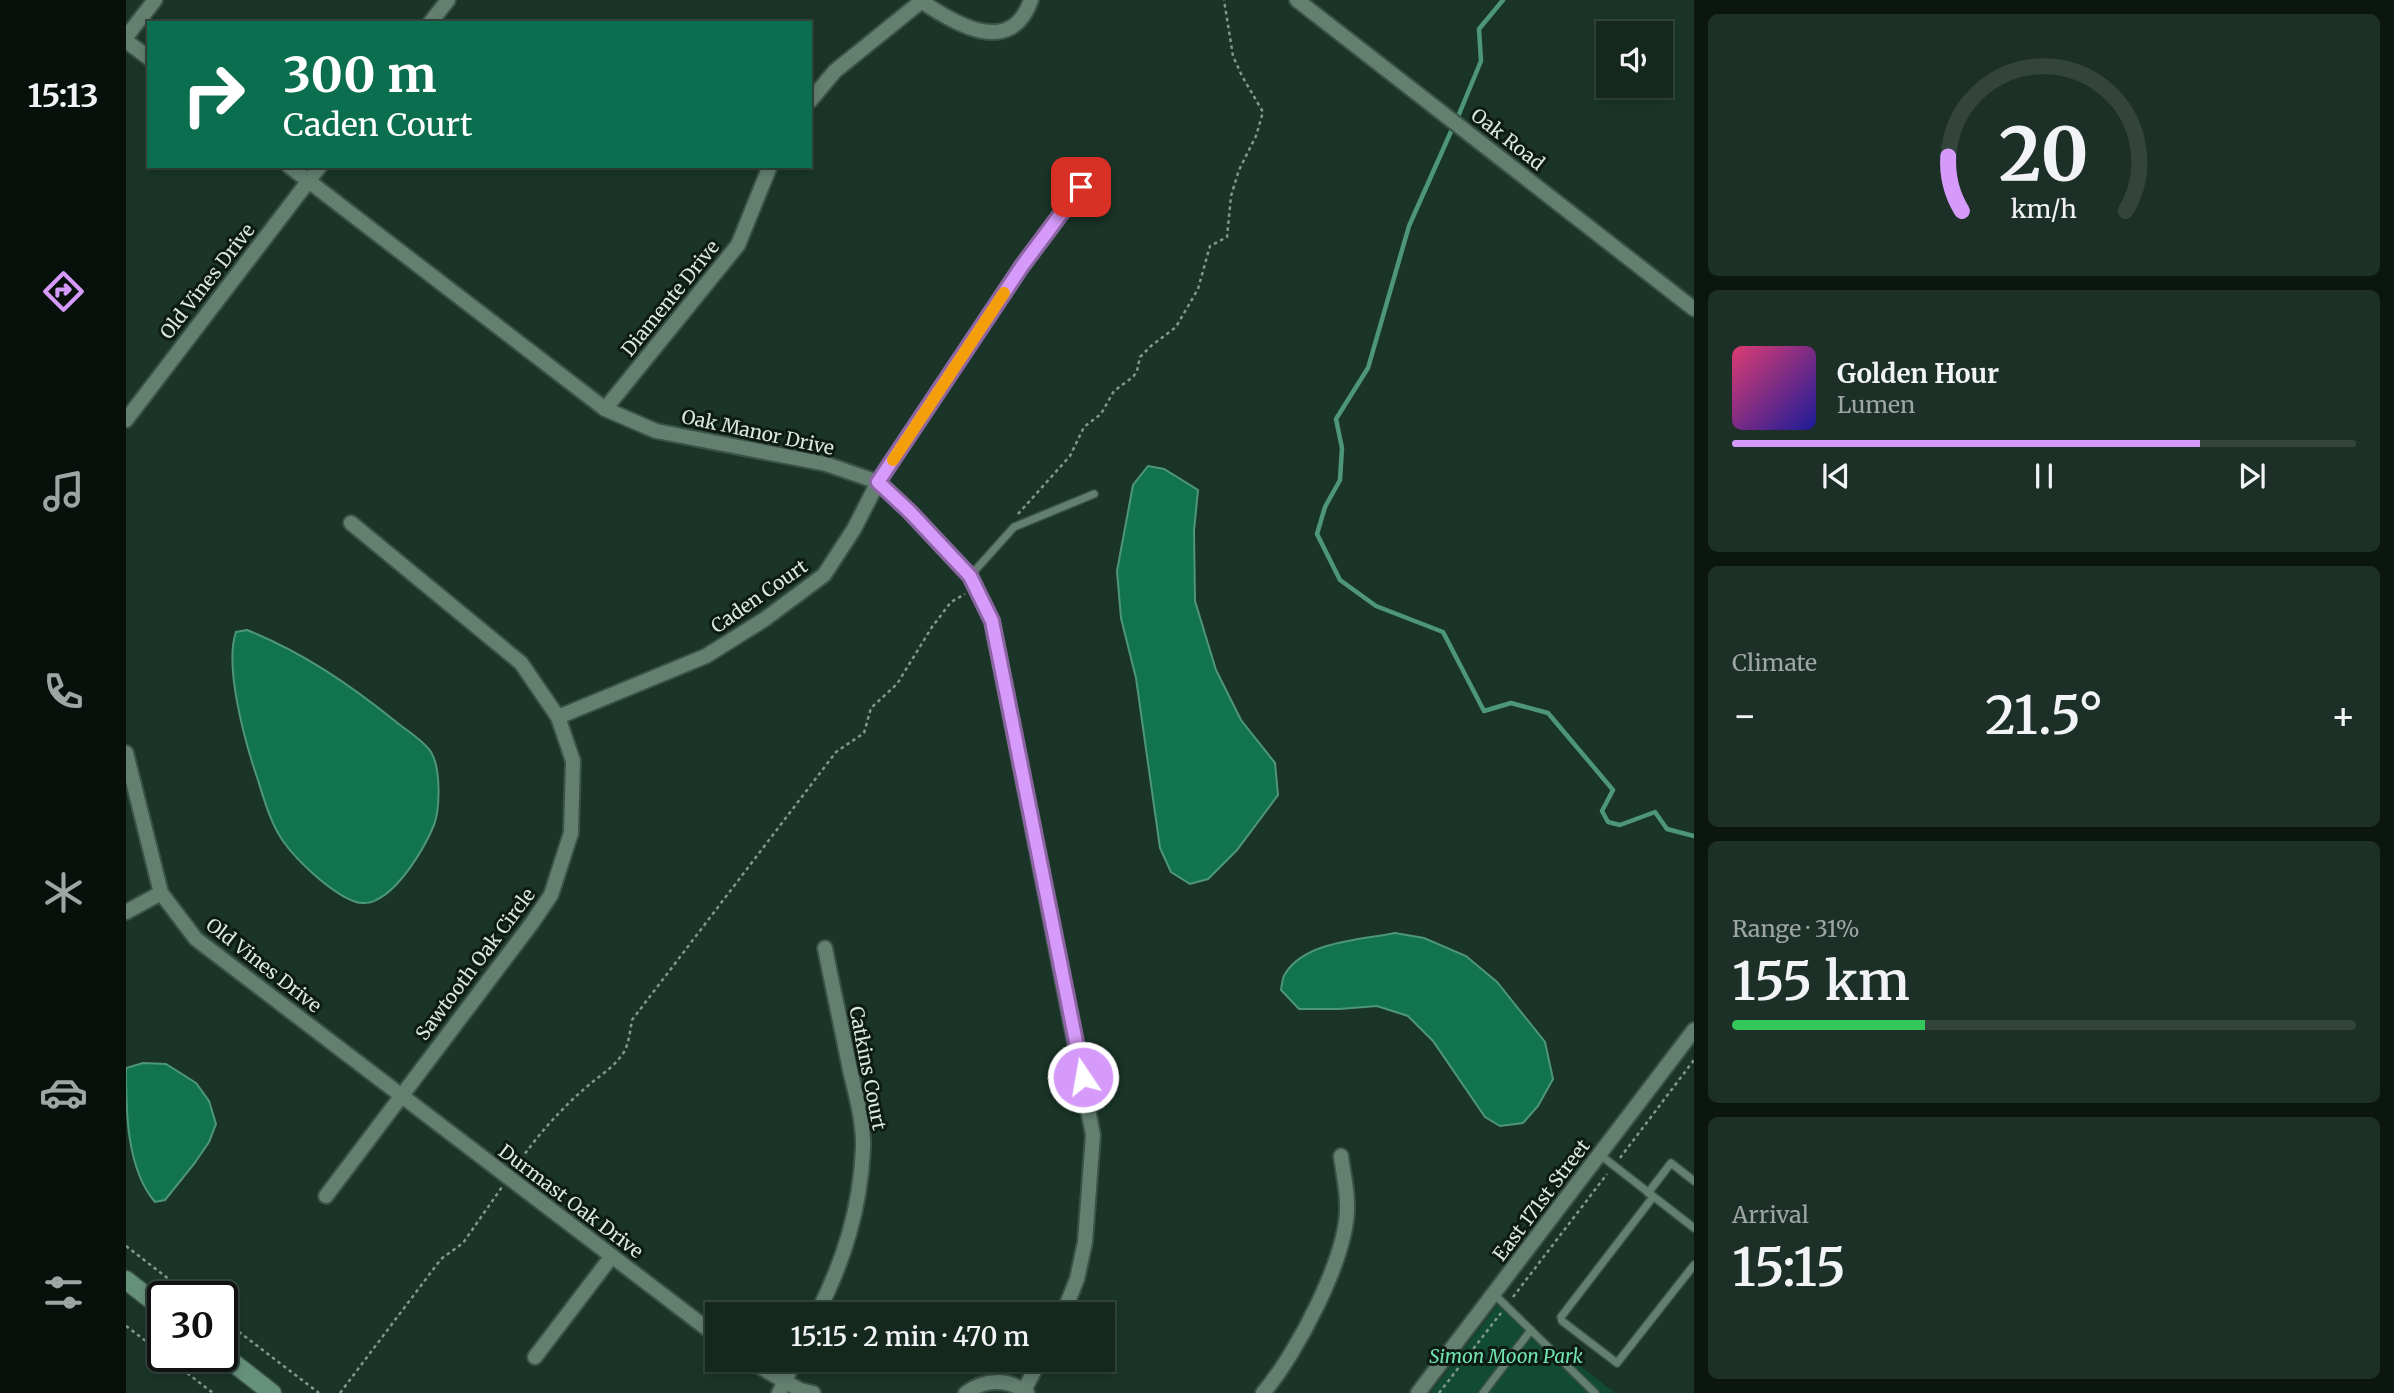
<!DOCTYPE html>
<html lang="en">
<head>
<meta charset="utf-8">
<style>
	body { margin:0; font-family:Merriweather,serif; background:#1d3027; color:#f1f3f6; height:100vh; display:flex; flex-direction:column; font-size:26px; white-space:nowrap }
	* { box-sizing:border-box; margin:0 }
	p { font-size:23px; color:#9da6a4 }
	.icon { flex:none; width:38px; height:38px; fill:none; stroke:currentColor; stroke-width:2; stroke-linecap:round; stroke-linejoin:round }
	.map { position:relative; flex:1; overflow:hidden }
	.panel { display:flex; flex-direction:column; gap:14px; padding:14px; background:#0b1610; width:700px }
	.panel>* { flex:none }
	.hud { position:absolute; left:21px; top:21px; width:665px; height:147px; border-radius:0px; box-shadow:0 4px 10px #0003,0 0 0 2px #33443c; background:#0b6e4f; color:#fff; overflow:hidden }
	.controls { position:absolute; left:1470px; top:21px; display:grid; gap:14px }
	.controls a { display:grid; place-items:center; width:77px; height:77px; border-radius:0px; background:#14281e; box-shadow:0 4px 10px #0003,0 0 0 2px #33443c; font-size:35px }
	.speed { position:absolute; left:21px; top:1281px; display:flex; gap:14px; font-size:35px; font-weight:700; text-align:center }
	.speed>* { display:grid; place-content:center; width:91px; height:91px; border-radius:50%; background:#14281e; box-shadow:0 4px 10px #0003,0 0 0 2px #33443c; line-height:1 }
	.speed .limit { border:4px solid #111; border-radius:10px; background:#fff; color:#111 }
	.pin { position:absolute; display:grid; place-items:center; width:60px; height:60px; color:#fff; margin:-30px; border-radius:14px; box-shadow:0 4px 10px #0006 }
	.me { position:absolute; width:77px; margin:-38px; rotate:348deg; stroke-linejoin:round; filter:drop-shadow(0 0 5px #0008) }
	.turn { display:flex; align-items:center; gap:24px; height:147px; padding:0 21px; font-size:32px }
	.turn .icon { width:91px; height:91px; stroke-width:2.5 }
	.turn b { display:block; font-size:49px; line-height:60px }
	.big { font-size:52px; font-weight:600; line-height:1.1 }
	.panel .card { flex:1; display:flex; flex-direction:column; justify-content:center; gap:10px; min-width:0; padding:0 24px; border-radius:10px; background:#1d3027 }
	.panel .dial { align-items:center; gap:0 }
	.dial svg { height:182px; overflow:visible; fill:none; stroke:#33443c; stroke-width:7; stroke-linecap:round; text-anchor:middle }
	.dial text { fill:#f1f3f6; stroke:none }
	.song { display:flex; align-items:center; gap:21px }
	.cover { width:84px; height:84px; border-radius:10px; background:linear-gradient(135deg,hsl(340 70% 55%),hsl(240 70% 35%)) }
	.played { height:7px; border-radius:4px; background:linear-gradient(90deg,#d69bfa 75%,#33443c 75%) }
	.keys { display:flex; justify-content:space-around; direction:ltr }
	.heat { display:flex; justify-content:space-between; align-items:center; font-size:38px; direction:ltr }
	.charge { height:10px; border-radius:5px; background:linear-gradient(90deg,#34c759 31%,#33443c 0) }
	.trip { position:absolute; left:579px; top:1302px; width:410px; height:70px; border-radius:0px; background:#14281e; box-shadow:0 4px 10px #0003,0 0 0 2px #33443c; font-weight:600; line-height:70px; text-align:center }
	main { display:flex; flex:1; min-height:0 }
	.tabs { display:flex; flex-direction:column; width:126px; justify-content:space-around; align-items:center; background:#08100c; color:#9da6a4 }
	.tabs .icon { width:49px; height:49px }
	.tabs .current { color:#d69bfa }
	.tabs b { font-size:32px; color:#f1f3f6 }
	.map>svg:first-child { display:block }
	.green { fill:#114b33 }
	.water { fill:#12734f; stroke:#4e967a; stroke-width:2 }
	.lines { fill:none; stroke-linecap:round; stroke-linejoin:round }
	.stream { stroke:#4e967a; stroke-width:4.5 }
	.lane-casing { stroke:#3a5147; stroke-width:10 }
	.street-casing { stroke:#3a5147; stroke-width:18 }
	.secondary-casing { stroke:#3a5147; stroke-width:21 }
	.path { stroke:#83978d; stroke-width:2.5; stroke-dasharray:3.5 3.5; stroke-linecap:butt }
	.lane { stroke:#627f70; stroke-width:7 }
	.street { stroke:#627f70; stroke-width:14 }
	.secondary { stroke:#65907a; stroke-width:18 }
	.route-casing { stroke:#8b65a2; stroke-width:18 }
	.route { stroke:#d69bfa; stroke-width:12 }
	.slow { stroke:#f59e0b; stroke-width:12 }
	.labels { text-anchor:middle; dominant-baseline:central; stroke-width:6; stroke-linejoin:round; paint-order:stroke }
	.street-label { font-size:19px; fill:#d9e8e0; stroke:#0e1a14 }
	.park-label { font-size:19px; font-style:italic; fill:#70e5b0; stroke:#0e1a14 }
</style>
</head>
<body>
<main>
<nav class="tabs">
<b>15:13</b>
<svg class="icon current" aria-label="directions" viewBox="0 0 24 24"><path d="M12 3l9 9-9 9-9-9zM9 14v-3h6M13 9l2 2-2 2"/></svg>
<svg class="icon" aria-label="music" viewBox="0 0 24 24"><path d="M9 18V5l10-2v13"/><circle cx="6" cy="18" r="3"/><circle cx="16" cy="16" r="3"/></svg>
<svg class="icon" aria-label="phone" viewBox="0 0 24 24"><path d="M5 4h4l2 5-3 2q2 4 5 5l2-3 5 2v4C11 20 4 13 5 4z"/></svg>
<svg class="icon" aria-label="climate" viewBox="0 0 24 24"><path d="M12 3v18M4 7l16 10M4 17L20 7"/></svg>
<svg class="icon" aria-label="car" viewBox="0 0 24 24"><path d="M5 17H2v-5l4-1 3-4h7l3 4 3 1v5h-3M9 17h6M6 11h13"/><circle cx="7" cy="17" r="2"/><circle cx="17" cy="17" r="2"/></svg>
<svg class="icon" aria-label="filters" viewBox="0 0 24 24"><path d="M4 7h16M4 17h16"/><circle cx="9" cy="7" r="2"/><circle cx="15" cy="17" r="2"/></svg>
</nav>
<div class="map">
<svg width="1568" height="1393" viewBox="0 0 1568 1393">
	<rect width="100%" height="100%" fill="#1a3528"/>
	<path class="green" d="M1373 1303 1489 1393H1304Z"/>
	<g class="water">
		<path d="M1022 466 1038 469 1072 490 1068 531 1069 601 1090 670 1115 720 1149 763 1152 795 1111 850 1082 879 1064 884 1045 872 1034 848 1010 678 995 618 991 571 1007 485Z"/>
		<path d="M121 630C176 652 223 684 269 721 281 731 297 740 305 752 315 768 314 809 308 825 298 849 274 889 250 900 246 903 235 904 230 902 206 894 171 861 157 841 144 822 138 799 131 777 119 742 98 666 110 632Z"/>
		<path d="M1269 933 1298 938 1340 956 1371 982 1419 1042 1427 1079 1412 1106 1397 1123 1374 1126 1359 1117 1307 1041 1282 1016 1251 1006 1213 1009H1173L1155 990C1156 985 1156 978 1159 974 1179 941 1235 940 1269 933Z"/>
		<path d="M17 1063 40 1064 70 1083 83 1101 90 1124 83 1142 68 1164 39 1200 29 1202C0 1168 0 1109 0 1068Z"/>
	</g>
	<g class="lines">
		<g class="stream">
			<path d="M1331 119 1355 61 1353 29 1377 0"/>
			<path d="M1327 127 1283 226 1242 368 1210 419 1216 448 1214 480 1199 507 1191 534 1214 580 1250 606 1317 632 1358 711 1385 703 1422 713 1487 790 1476 811 1482 822 1494 825 1529 812 1541 829 1568 836"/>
		</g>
		<defs>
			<g id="lane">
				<path d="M844 576 888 527 968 494"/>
				<path d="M1473 1154 1568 1228"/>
				<path d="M1522 1193 1545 1163 1568 1181"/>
				<path d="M1527 1197 1435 1317 1436 1321 1491 1363 1568 1265"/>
				<path d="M1368 1294 1469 1393"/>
				<path d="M1357 1393 1405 1330"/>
			</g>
			<g id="street">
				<path d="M1171 0 1568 309"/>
				<path d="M795 1C829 24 885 58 905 0"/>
				<path d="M304 23 322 0"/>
				<path d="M0 37 29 0"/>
				<path d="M0 41 23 58"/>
				<path d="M684 101 709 71 797 0"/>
				<path d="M163 166 479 409 530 431 700 464 752 482 784 512 844 576 866 621 967 1135 959 1242 951 1279 937 1314"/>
				<path d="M479 409 612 245 644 166"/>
				<path d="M0 420 194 166"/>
				<path d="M432 717 580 656 639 619 698 575 728 529 752 482 896 266 955 187"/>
				<path d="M0 753 35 893 70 939 592 1337"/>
				<path d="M0 912 35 893"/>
				<path d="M200 1196 406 923 425 895 445 833 447 761 432 717 395 663 225 523"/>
				<path d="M691 1314C718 1260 734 1210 737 1149 738 1123 730 1095 724 1070 716 1029 707 989 699 948"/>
				<path d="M409 1357 486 1256"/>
				<path d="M622 1360 674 1390 687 1393"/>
				<path d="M898 1390 914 1360"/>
				<path d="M653 1393 669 1360"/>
				<path d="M840 1393C858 1379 882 1378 901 1393"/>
				<path d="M1137 1393C1170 1355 1223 1255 1221 1204 1221 1188 1217 1172 1215 1156"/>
				<path d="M1292 1393 1568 1030"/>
			</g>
			<g id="secondary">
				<path d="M0 1280 37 1309"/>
				<path d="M96 1354 146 1393"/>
			</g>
		</defs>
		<use href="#lane" class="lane-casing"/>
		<use href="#street" class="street-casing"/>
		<use href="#secondary" class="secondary-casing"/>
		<g class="path">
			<path d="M892 514 944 456 958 427 975 414 988 391 1007 377 1011 371 1014 357 1025 346 1050 327 1072 289 1084 246 1101 237 1105 196 1113 170 1130 136 1137 112 1116 76 1107 56 1098 0"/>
			<path d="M1494 1158 1568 1060"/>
			<path d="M391 1165C410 1137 432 1112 457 1090 471 1077 487 1069 498 1052 503 1043 504 1031 506 1020L710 752 738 733 745 708 771 684 806 627 825 602 839 594"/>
			<path d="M0 1246 66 1297"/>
			<path d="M1387 1297 1481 1174"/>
			<path d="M96 1319 193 1393"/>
			<path d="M0 1326 37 1354"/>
			<path d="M39 1356 87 1393"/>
			<path d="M214 1393 315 1259 337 1243 376 1187"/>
			<path d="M1313 1393 1375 1313"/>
		</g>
		<use href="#lane" class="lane"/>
		<use href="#street" class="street"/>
		<use href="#secondary" class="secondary"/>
	</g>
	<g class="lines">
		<defs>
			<path id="route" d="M955 187 896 266 752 482 784 512 844 576 866 621 957 1077"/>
		</defs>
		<use href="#route" class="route-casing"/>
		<use href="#route" class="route"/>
		<path class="slow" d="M767 460 878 293"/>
	</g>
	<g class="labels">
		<g class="street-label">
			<text transform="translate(1382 139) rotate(38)">Oak Road</text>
			<text transform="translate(81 281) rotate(-52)">Old Vines Drive</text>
			<text transform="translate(544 298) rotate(-51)">Diamente Drive</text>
			<text transform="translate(632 432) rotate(12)">Oak Manor Drive</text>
			<text transform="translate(633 596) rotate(-35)">Caden Court</text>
			<text transform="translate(349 964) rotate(-53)">Sawtooth Oak Circle</text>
			<text transform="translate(138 965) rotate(38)">Old Vines Drive</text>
			<text transform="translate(742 1068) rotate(79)">Catkins Court</text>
			<text transform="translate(1415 1200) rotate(-53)">East 171st Street</text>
			<text transform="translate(445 1201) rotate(37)">Durmast Oak Drive</text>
		</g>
		<g class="park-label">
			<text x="1380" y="1356">Simon Moon Park</text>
		</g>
	</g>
</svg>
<div class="controls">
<a><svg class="icon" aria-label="sound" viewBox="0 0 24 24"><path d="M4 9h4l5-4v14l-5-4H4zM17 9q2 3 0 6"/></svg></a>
</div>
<div class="speed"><div class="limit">30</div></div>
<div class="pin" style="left:955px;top:187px;background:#d93025"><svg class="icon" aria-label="arrive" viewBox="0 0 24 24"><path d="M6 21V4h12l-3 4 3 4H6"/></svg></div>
<svg class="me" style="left:957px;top:1077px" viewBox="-20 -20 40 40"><circle r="17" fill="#d69bfa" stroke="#fff" stroke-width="3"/><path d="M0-11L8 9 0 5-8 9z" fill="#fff"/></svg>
<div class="trip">15:15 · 2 min · 470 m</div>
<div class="hud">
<div class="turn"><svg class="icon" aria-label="right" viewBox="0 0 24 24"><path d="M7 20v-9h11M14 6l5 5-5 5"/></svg><div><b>300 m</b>Caden Court</div></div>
</div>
</div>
<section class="panel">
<div class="card dial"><svg viewBox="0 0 100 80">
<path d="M14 69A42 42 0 1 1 86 69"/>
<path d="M14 69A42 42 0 0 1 8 45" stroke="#d69bfa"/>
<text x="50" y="56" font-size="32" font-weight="700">20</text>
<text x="50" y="72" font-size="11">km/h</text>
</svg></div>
<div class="card">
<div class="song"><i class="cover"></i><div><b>Golden Hour</b><p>Lumen</p></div></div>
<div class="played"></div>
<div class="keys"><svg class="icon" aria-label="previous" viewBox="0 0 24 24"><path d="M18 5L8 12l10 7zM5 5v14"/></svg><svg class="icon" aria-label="pause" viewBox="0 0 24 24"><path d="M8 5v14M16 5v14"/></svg><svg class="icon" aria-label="next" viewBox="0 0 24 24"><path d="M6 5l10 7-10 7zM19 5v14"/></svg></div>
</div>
<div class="card"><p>Climate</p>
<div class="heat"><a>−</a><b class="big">21.5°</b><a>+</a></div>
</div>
<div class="card"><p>Range · 31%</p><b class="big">155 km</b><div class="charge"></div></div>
<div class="card"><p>Arrival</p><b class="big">15:15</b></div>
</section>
</main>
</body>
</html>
